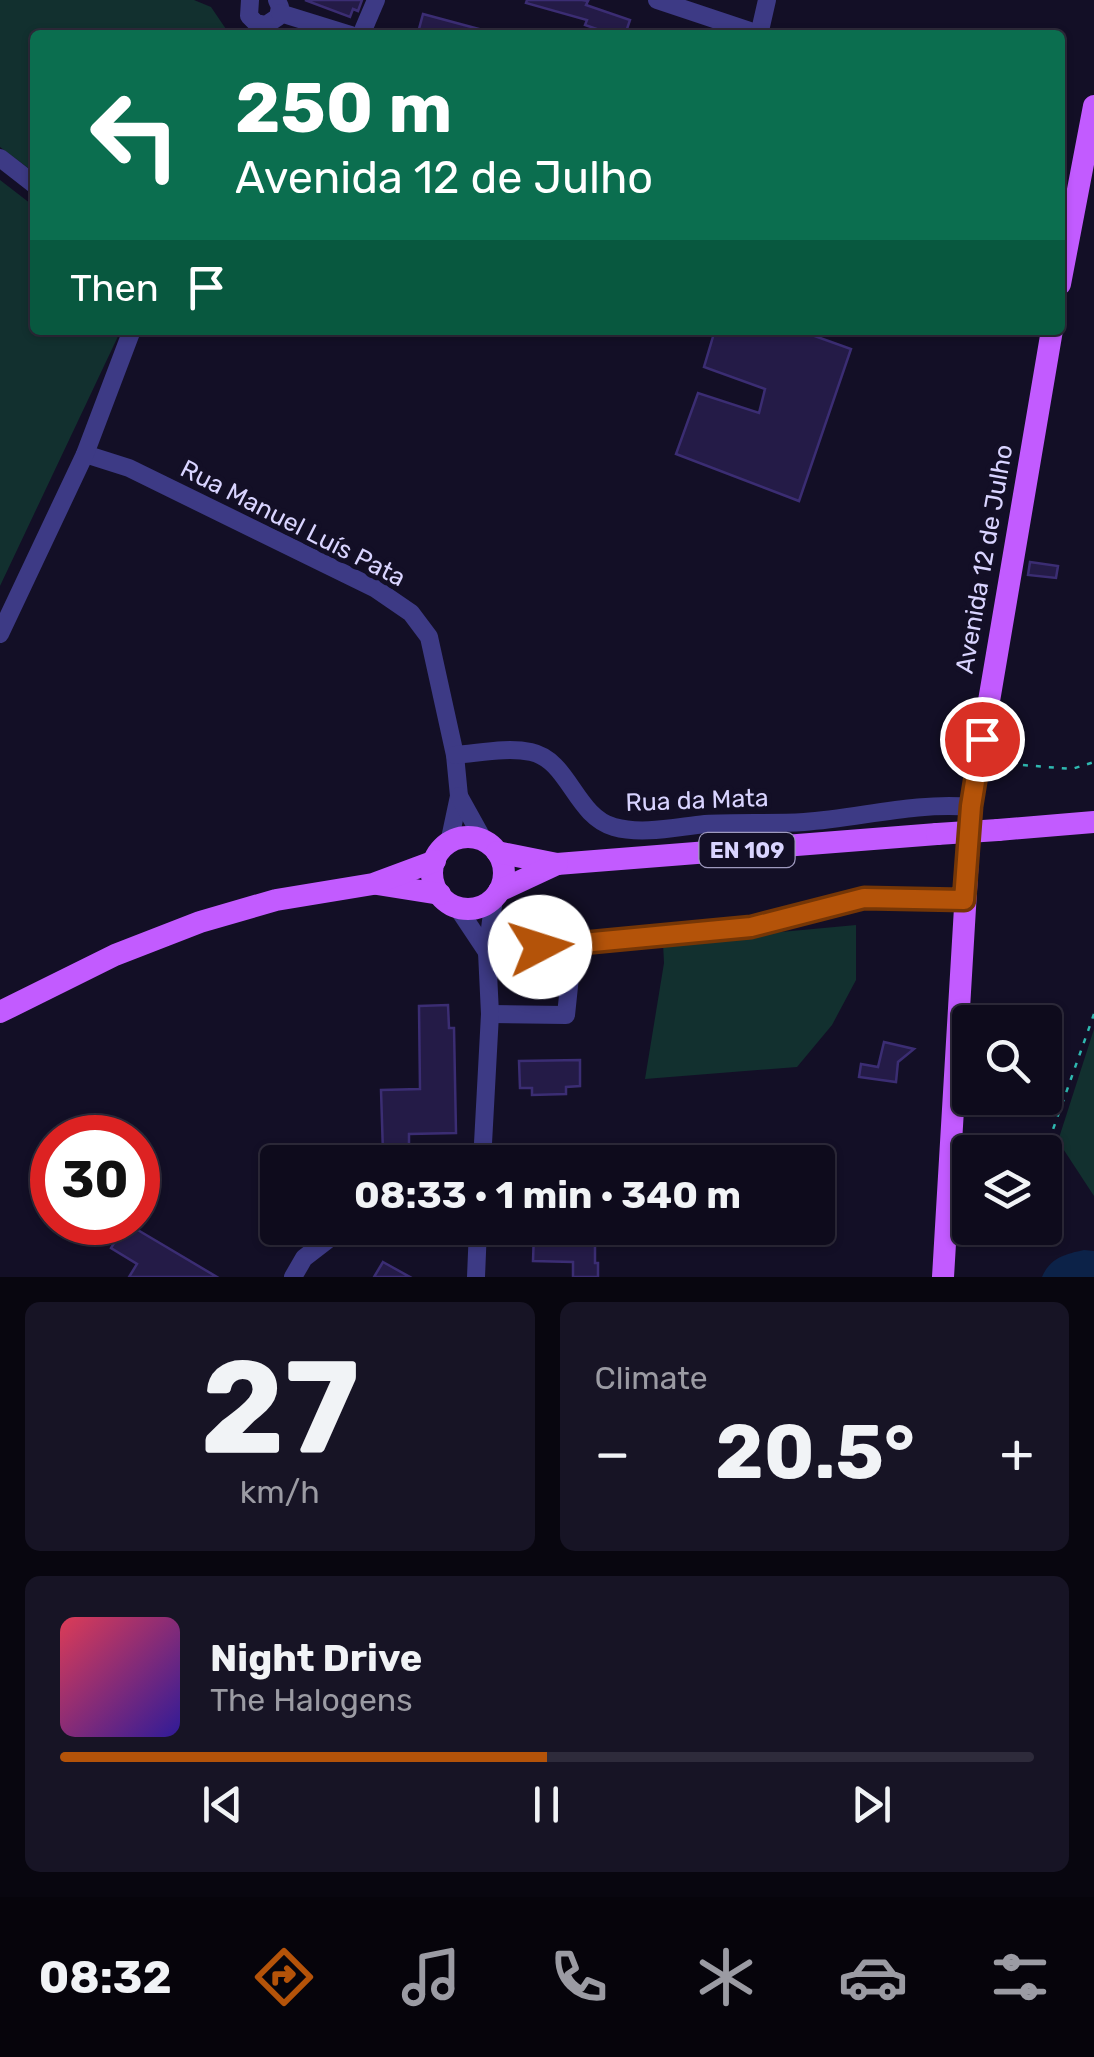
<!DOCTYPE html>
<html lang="en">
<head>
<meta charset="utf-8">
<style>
	body { margin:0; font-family:Rubik,sans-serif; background:#171425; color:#f1f3f6; height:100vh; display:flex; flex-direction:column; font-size:38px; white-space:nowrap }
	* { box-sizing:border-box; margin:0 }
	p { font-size:32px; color:#9b9ba3 }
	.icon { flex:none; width:55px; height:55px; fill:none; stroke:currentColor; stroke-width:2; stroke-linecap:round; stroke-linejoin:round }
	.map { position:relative; height:1277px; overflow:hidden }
	.panel { display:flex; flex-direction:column; gap:25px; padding:25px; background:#08060f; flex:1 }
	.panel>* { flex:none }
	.guide { position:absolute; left:30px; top:30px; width:1035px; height:305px; border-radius:10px; box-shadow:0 2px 8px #0004,0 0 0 2px #2e2b3b; background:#0b6e4f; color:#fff; overflow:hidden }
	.buttons { position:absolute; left:952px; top:1005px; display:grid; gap:20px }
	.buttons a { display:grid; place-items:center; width:110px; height:110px; border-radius:10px; background:#0e0b1c; box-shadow:0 2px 8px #0004,0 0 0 2px #2e2b3b; font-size:50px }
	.speed { position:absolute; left:30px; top:1115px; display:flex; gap:20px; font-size:50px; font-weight:700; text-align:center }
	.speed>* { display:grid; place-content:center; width:130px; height:130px; border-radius:50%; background:#0e0b1c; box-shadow:0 2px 8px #0004,0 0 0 2px #2e2b3b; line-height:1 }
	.speed .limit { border:15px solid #d22; background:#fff; color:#111 }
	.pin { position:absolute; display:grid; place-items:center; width:85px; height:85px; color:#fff; margin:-42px; border:5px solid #fff; border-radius:50%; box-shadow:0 2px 10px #0007 }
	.me { position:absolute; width:110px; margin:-55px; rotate:85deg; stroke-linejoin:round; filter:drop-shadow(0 0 8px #0008) }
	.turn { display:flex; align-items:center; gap:35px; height:210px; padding:0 40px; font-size:45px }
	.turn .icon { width:130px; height:130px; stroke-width:2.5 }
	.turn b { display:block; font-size:70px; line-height:85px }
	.then { display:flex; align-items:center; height:95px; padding:0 40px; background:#0003; gap:20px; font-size:38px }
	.big { font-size:75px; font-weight:700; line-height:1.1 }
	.panel .tile { flex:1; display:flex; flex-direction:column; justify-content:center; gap:15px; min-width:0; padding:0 35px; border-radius:15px; background:#171425 }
	.panel .dial { align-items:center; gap:0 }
	.dial b { font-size:130px; line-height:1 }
	.song { display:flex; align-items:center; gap:30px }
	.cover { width:120px; height:120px; border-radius:15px; background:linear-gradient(135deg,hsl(350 70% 55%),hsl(250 70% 35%)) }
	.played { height:10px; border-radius:5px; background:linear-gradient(90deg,#b45309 50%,#2e2b3b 50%) }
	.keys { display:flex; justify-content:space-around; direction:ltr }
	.heat { display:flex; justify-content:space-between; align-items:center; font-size:55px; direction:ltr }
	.panel .tiles { flex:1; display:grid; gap:25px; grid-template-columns:1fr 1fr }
	.tile:last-child { grid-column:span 2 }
	.trip { position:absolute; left:260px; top:1145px; width:575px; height:100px; border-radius:10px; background:#0e0b1c; box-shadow:0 2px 8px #0004,0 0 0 2px #2e2b3b; font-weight:700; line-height:100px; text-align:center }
	.tab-bar { display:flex; height:160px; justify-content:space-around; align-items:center; background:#06040b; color:#9b9ba3 }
	.tab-bar .icon { width:70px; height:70px }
	.tab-bar .active { color:#b45309 }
	.tab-bar b { font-size:45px; color:#f1f3f6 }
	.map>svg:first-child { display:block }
	.green { fill:#12302f }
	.water { fill:#0c2248 }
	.building { fill:#241b47; stroke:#3b2d73; stroke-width:2.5 }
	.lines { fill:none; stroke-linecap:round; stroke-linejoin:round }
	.path { stroke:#2fb8b0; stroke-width:2.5; stroke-dasharray:5 8; stroke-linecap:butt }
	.minor { stroke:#3d3a85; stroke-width:18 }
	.major { stroke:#c25bff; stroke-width:22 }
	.major-bridge { stroke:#c25bff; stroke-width:22 }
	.route-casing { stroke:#753606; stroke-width:25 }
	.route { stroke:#b45309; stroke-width:18 }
	.labels { text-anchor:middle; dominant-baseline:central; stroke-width:10; stroke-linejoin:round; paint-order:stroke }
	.shield { fill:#130f26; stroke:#9e99be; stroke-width:2.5 }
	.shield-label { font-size:22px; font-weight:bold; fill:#d9d4ff }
	.street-label { font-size:25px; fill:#d9d4ff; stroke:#130f26 }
</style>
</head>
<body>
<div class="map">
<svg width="1094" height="1277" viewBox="0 0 1094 1277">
	<rect width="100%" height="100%" fill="#130f26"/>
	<g class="green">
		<path d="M0 0H194L211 7 230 35H35V173L0 147Z"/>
		<path d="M0 180 35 207V330H121L0 586Z"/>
		<path d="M856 925V980L832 1025 797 1067 645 1079 664 963 663 943Z"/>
		<path d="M1094 1029V1196L1058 1141Z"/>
	</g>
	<path class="water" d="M1084 1250 1094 1251V1277H1042C1050 1258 1065 1254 1084 1250Z"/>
	<g class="building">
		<path d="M305 0H362L358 11 353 9 350 17Z"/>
		<path d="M527 0H582L588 1 586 5 630 20 625 35H614L585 25 587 20 526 3Z"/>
		<path d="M423 14 490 32V35H440L419 29Z"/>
		<path d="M715 330H798L851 349 799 501 676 454 698 393 759 413 765 389 704 367Z"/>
		<path d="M1030 562 1058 566 1056 578 1028 575Z"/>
		<path d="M448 1005 449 1028H454L456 1133 409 1134V1153H383L381 1090 420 1089 419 1006Z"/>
		<path d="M884 1042 914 1049 898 1062 896 1082 859 1077 861 1064 878 1067Z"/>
		<path d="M580 1060V1086L566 1087V1094L532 1095V1088H520L519 1061Z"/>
		<path d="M126 1223 217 1277H129L137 1264 111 1248Z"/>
		<path d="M534 1232 595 1233V1263H598V1277H573V1262L533 1261Z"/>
		<path d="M383 1262 410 1277H374Z"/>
	</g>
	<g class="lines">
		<g class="path">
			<path d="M997 763 1072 769 1094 762"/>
			<path d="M968 1140C994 1141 1027 1149 1051 1135L1094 1014"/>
		</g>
		<g class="minor">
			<path d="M250 0 249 16 256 23 266 25 278 17 280 7 277 0"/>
			<path d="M657 0 759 34"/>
			<path d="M280 13 351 35"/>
			<path d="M361 35 376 0"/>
			<path d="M759 35 767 0"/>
			<path d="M0 158 35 185"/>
			<path d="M85 454 129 468 376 589 411 613 429 637 455 755 459 796 449 843"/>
			<path d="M0 634 85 454 132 330"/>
			<path d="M455 755C480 753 507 747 531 752 569 760 575 816 614 827 642 835 676 827 705 824 738 822 771 824 804 822 860 818 915 802 971 807"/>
			<path d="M459 796 484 841"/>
			<path d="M457 907 487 952"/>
			<path d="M487 952 751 927 864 899 964 900"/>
			<path d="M490 1014 566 1015 571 967 537 968 540 947"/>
			<path d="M482 1162 490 1014 487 952 494 898"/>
			<path d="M293 1277 304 1258 343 1228"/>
			<path d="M476 1277 478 1228"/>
		</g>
		<g class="major">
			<path d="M1060 284 1094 106"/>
			<path d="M998 830 1094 822"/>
			<circle cx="468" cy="873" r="36"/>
			<path d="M497 852 557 864 937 834"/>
			<path d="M377 884 440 894"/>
			<path d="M499 891 557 864"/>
			<path d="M0 1012 115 955 200 922 276 900 373 884 435 861"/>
			<path d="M943 1277 971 807 1052 330"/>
		</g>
		<path class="major-bridge" d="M937 834 998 830"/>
	</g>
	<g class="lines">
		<defs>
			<path id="route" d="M540 947 751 927 864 898 964 900 971 806 982 739"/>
		</defs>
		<use href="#route" class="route-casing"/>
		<use href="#route" class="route"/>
	</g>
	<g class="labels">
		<rect class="shield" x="699.5" y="833" width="95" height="34" rx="8"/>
		<g class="shield-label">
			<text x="747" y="850">EN 109</text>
		</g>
		<g class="street-label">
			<text transform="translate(293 523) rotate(27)">Rua Manuel Luís Pata</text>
			<text transform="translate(984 559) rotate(-80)">Avenida 12 de Julho</text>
			<text transform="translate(697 800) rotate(-2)">Rua da Mata</text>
		</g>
	</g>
</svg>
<div class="buttons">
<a><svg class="icon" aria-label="search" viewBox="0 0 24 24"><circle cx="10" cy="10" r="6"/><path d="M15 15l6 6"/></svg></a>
<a><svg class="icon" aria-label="layers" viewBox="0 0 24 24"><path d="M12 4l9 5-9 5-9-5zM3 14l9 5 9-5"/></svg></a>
</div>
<div class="speed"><div class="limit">30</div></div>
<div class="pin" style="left:982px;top:739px;background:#d93025"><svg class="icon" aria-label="arrive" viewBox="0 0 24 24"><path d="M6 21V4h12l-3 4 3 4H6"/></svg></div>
<svg class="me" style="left:540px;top:947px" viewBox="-20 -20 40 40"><circle r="19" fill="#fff"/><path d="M0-13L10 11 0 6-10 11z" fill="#b45309"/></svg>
<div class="trip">08:33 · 1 min · 340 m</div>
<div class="guide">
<div class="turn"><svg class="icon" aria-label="left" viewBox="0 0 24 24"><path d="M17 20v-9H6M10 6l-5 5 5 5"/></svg><div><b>250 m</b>Avenida 12 de Julho</div></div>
<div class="then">Then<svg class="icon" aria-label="arrive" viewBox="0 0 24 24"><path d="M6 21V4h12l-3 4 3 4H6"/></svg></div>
</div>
</div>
<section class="panel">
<div class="tiles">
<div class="tile dial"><b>27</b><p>km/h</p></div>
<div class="tile"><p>Climate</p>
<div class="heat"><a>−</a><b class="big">20.5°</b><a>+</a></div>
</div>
<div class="tile">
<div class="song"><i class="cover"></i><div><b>Night Drive</b><p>The Halogens</p></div></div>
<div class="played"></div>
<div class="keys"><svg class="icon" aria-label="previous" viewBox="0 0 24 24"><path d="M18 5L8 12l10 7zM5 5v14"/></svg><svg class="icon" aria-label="pause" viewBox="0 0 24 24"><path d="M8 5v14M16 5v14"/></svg><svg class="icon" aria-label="next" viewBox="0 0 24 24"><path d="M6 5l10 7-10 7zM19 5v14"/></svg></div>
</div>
</div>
</section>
<nav class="tab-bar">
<b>08:32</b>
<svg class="icon active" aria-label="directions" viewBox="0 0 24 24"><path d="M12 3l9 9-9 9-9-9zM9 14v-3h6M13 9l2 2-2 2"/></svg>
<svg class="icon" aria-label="music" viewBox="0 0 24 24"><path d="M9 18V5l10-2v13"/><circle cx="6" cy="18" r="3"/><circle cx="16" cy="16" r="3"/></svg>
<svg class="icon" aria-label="phone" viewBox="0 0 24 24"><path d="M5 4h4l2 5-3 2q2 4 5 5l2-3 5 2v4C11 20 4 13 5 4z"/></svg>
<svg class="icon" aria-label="climate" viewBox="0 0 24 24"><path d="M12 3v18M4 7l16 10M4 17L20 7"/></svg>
<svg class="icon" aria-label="car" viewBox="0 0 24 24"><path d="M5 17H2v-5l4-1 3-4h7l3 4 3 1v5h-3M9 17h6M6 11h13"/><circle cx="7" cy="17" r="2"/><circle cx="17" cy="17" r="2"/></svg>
<svg class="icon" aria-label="filters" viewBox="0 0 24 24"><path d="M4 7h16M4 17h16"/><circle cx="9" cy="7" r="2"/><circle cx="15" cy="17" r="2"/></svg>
</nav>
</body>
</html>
